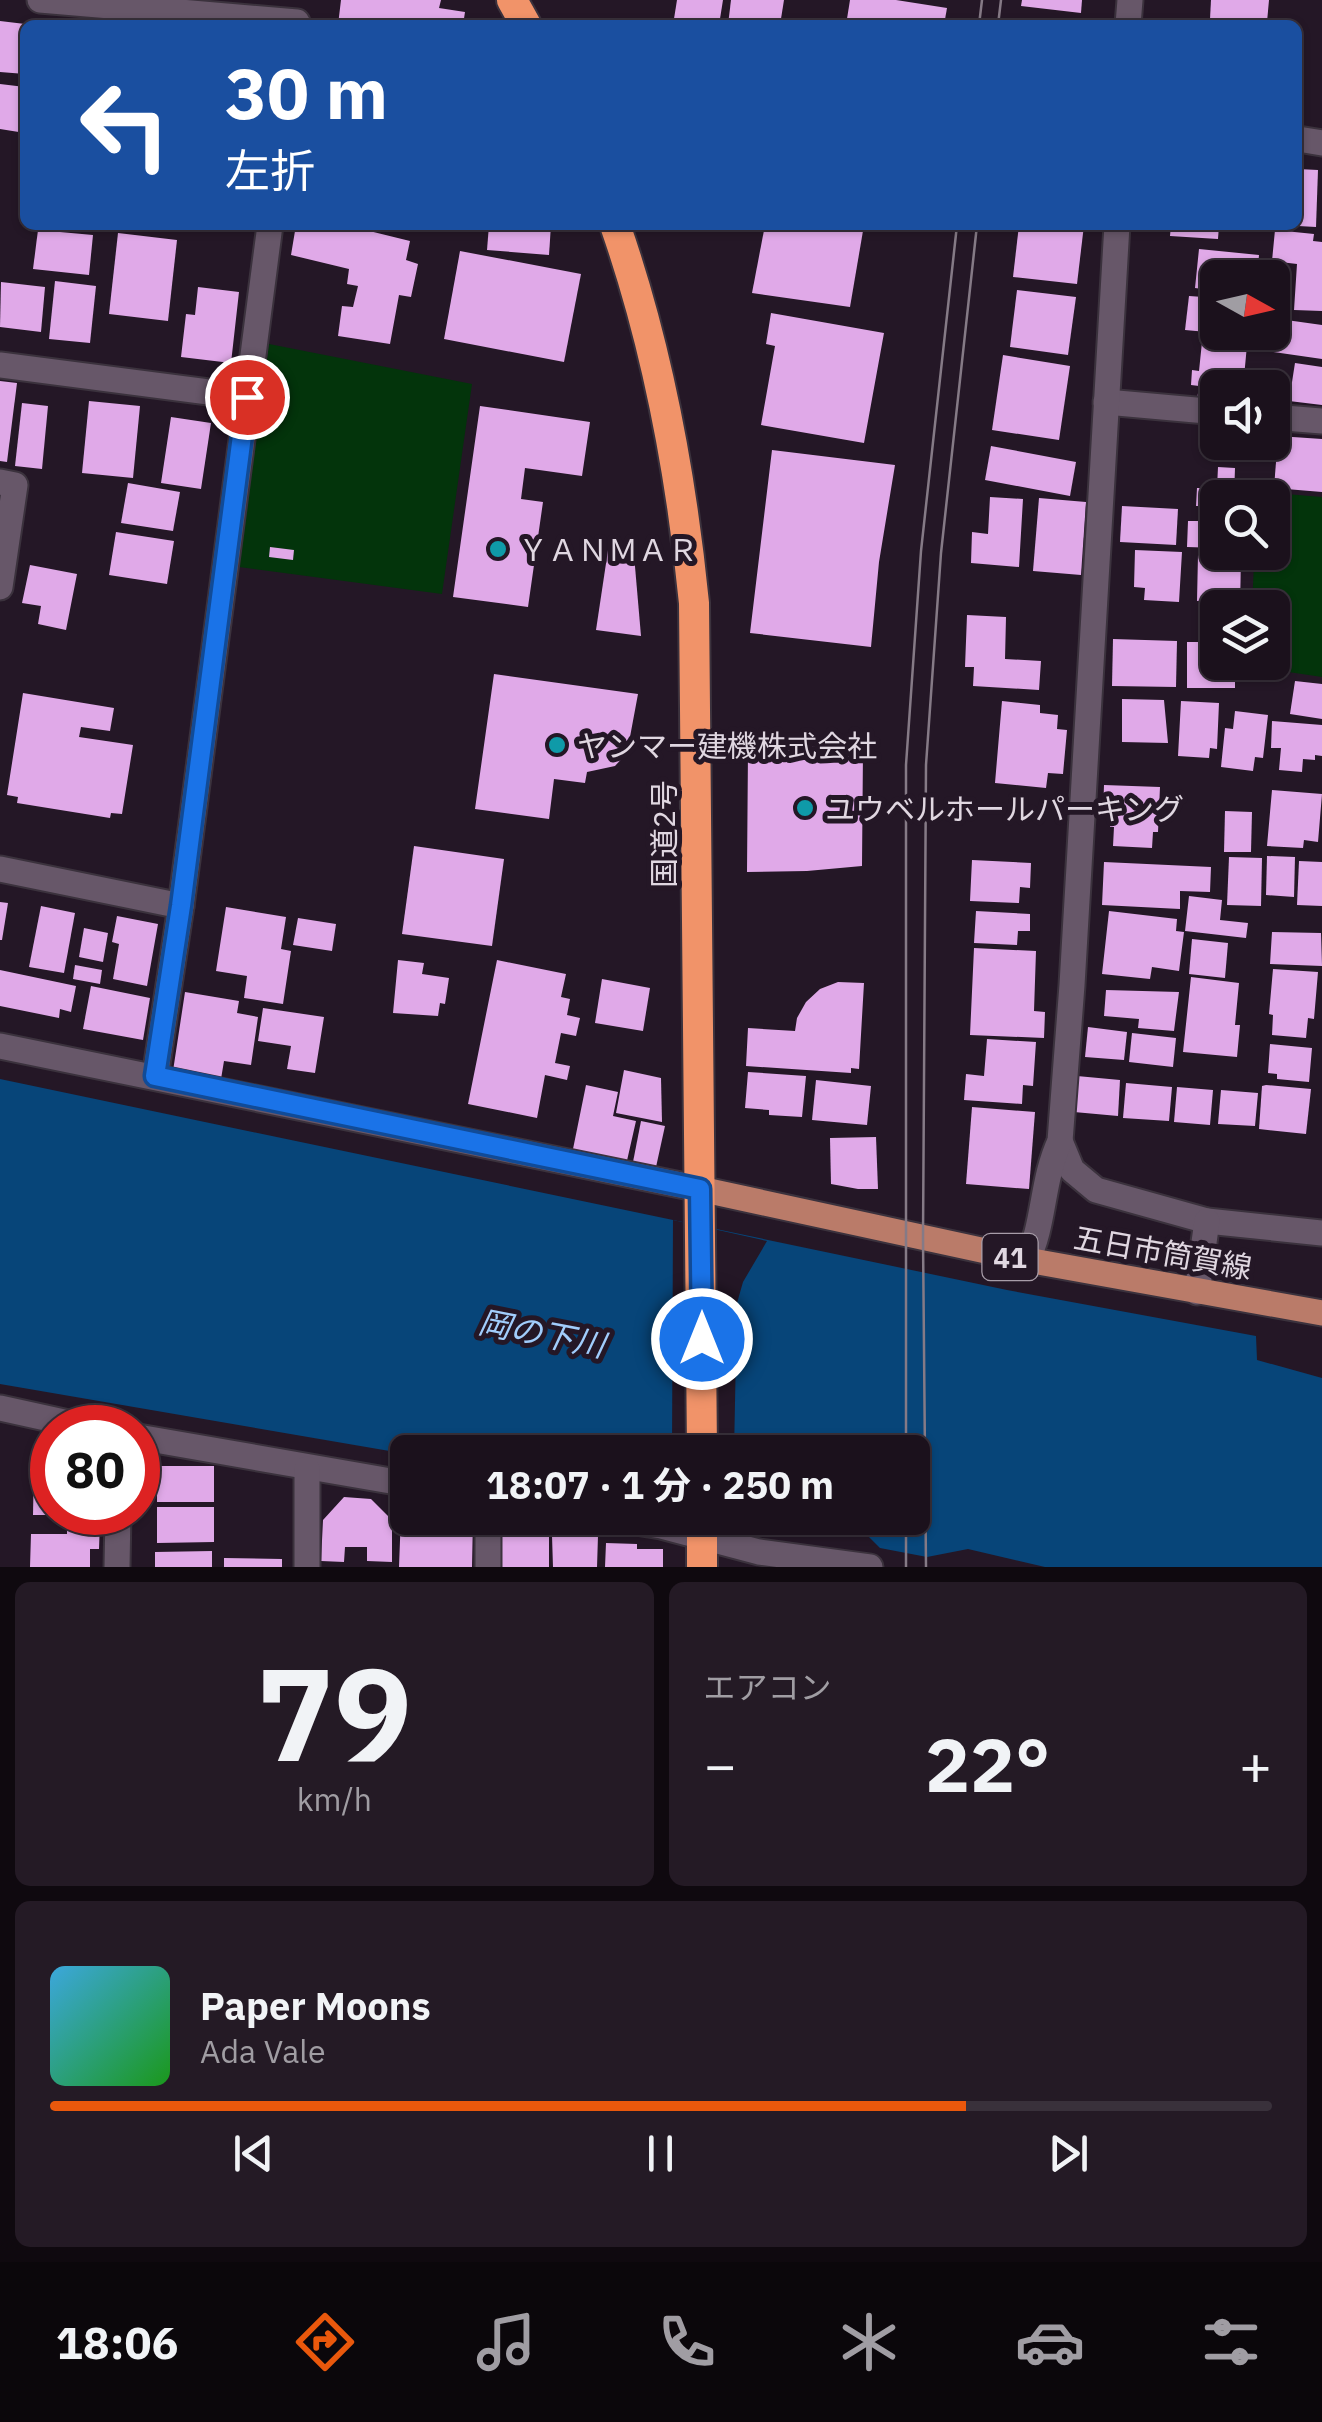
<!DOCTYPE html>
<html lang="ja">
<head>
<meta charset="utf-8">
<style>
	body { margin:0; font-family:"IBM Plex Sans","Noto Sans JP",sans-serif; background:#241a25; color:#f1f3f6; height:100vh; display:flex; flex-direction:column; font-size:38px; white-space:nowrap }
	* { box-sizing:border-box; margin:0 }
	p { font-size:32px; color:#a09da3 }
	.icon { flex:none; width:55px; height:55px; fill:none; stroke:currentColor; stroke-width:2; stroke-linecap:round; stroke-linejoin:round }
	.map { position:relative; height:1567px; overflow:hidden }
	.panel { display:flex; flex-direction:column; gap:15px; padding:15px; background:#0f090f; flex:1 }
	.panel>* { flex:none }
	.banner { position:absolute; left:20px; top:20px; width:1282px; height:210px; border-radius:15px; box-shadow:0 2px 8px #0004,0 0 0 2px #39313b; background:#1a4fa0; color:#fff; overflow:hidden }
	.needle { width:65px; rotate:98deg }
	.controls { position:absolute; left:1200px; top:260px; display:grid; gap:20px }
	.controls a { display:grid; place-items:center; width:90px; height:90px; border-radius:15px; background:#1b111c; box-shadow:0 2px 8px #0004,0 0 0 2px #39313b; font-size:50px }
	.speed { position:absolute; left:30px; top:1405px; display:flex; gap:20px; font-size:50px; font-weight:700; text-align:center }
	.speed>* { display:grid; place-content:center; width:130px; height:130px; border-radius:50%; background:#1b111c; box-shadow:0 2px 8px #0004,0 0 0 2px #39313b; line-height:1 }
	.speed .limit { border:15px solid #d22; background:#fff; color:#111 }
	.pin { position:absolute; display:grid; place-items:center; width:85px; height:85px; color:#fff; margin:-42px; border:5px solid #fff; border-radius:50%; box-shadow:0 2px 10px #0007 }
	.me { position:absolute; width:110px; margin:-55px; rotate:0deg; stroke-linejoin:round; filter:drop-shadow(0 0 8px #0008) }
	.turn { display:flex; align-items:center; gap:35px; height:210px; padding:0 40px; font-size:45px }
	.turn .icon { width:130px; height:130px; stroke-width:2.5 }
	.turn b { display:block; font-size:70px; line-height:85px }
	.big { font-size:75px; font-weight:700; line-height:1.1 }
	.panel .card { flex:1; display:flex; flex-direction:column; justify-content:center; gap:15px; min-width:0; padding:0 35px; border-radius:15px; background:#241a25 }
	.panel .dial { align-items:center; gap:0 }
	.dial b { font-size:130px; line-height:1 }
	.song { display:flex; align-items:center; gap:30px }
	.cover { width:120px; height:120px; border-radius:15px; background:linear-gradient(135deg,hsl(200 70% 55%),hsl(120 70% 35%)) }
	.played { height:10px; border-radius:5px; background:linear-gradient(90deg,#ea580c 75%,#39313b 75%) }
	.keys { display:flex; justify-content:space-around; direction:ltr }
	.heat { display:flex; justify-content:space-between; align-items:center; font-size:55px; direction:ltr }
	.panel .tiles { flex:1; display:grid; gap:15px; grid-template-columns:1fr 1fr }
	.card:last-child { grid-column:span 2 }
	.trip { position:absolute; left:390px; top:1435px; width:540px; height:100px; border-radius:15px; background:#1b111c; box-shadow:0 2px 8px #0004,0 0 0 2px #39313b; font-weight:700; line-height:100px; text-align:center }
	.tab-bar { display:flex; height:160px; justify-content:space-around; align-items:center; background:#0b070b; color:#a09da3 }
	.tab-bar .icon { width:70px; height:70px }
	.tab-bar .selected { color:#ea580c }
	.tab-bar b { font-size:45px; color:#f1f3f6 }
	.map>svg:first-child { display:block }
	.green { fill:#03340b }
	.water { fill:#074579 }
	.pier { fill:#241726 }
	.building { fill:#e0a9e8 }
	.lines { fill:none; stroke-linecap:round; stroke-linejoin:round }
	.minor-casing { stroke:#3b323d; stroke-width:29 }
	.major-casing { stroke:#3b323d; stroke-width:29 }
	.highway-casing { stroke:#3b323d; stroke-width:34 }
	.minor { stroke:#675769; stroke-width:25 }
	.major { stroke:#ba7b69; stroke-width:25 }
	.highway { stroke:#f19369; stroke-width:30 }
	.tram { stroke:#857a86; stroke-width:2.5 }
	.route-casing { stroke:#114b97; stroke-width:25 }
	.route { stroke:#1a73e8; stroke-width:18 }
	.culture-dot { fill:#0f9aa8; stroke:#241726; stroke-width:4 }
	.labels { text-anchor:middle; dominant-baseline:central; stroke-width:10; stroke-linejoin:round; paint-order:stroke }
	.shield { fill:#241726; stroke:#a89da9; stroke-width:2.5 }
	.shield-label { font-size:28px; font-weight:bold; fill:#e0d7e1 }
	.poi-label { font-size:30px; fill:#e0d7e1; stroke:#241726; text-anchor:start }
	.street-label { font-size:30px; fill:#e0d7e1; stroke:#241726 }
	.water-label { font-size:32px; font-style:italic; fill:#a1cdfc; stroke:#241726 }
</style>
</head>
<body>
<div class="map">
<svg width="1322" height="1567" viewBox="0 0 1322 1567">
	<rect width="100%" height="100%" fill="#241726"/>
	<g class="green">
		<path d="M269 344 472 384 442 594 239 567Z"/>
		<path d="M1274 493 1322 497V677L1249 666 1250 663 1272 662V608L1252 607 1254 563 1268 562 1269 553 1272 552Z"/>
	</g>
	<path class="water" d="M0 1079 1007 1290 1256 1336 1257 1360 1322 1378V1567H1045L968 1549 927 1557 880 1548 865 1533 775 1518H912V1452L407 1454 0 1384Z"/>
	<path class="pier" d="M673 1220 767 1241 743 1282 737 1303 734 1452H672Z"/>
	<g class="building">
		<path d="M341 0H441L439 8 465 12 463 25H338Z"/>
		<path d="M677 0H723L719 25H673Z"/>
		<path d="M731 0H784L780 25H728Z"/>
		<path d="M850 0H896L947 8 944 25H846Z"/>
		<path d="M1022 0H1082L1081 13 1021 6Z"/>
		<path d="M1211 0H1269L1267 22 1210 19Z"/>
		<path d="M0 21 25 24V74L0 72Z"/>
		<path d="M0 84 25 87V133L0 129Z"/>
		<path d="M1298 169 1318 170 1316 227 1298 226Z"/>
		<path d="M296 225H345L410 241 406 260 418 264 411 297 399 295 390 344 338 336 342 306 353 307 358 286 347 284 349 269 291 255Z"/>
		<path d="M489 225H551L549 255 487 250Z"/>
		<path d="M765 225H864L850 307 752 293Z"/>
		<path d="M1019 225H1084L1077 284 1013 277Z"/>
		<path d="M1171 225H1219L1218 239 1170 236Z"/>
		<path d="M38 230 93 235 89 275 33 269Z"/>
		<path d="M1275 230 1314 234 1313 241 1322 242V311L1294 310 1297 264 1272 261Z"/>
		<path d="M118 233 177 240 168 321 109 314Z"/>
		<path d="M1199 249 1259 255 1257 278H1218V291L1195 288Z"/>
		<path d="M460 251 581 274 564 362 444 339Z"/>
		<path d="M55 281 96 286 90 343 49 339Z"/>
		<path d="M1 282 45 287 41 332 0 327Z"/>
		<path d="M198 287 239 292 231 363 181 357 186 314 195 315Z"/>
		<path d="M1017 290 1076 297 1068 355 1010 347Z"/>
		<path d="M1189 296 1218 298V333L1185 330Z"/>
		<path d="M771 313 884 333 864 443 761 425 775 346 766 344Z"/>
		<path d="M1272 318 1322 325V359L1267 351Z"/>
		<path d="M1202 342 1247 345 1243 388H1218V402L1197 400 1199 386 1191 385 1192 370 1199 371Z"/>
		<path d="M1003 355 1070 366 1059 440 992 430Z"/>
		<path d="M1295 363 1322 367V405L1289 401Z"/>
		<path d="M0 381 17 383 7 462 0 461Z"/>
		<path d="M89 401 140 406 133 478 82 473Z"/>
		<path d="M22 403 48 406 42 469 15 466Z"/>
		<path d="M480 406 590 422 582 476 525 468 521 499 543 502 528 607 453 597Z"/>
		<path d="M171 417 211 423 201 489 161 483Z"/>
		<path d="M1278 436 1322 439V492L1274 488Z"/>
		<path d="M991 446 1076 462 1070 496 985 480Z"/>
		<path d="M772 450 895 465 879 562 871 647 750 633Z"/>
		<path d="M1218 467 1235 468 1234 498H1218V506H1196L1197 488H1217Z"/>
		<path d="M128 483 180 492 173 531 121 523Z"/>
		<path d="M990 497 1023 499 1019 567 971 563 972 532 988 534Z"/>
		<path d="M1039 498 1086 502 1081 575 1033 571Z"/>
		<path d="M1122 506 1178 509 1176 545 1120 542Z"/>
		<path d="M1208 516H1218V548L1187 547 1188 521H1208Z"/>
		<path d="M116 532 174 541 167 584 109 575Z"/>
		<path d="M270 547 294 550 293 560 269 557Z"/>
		<path d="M608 550 634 555 641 636 596 630Z"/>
		<path d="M1135 550 1182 552 1179 602 1144 600 1145 588 1134 587Z"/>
		<path d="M1198 555 1241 556 1240 608 1207 611V601H1197Z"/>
		<path d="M30 565 77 574 66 630 38 624 41 606 22 603Z"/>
		<path d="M967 615 1006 617 1005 659 1041 661 1039 690 973 686 974 667H965Z"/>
		<path d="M1113 639 1177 641 1176 687 1112 686Z"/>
		<path d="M1187 642H1218V662H1235V688H1187Z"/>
		<path d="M494 674 638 694 627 753 615 766 587 772 585 783 554 779 549 819 475 809Z"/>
		<path d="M1295 681 1322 684V719L1290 714Z"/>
		<path d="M23 693 114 708 110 731 81 727 79 737 133 745 122 814 111 813 110 818 17 803 18 797 7 795Z"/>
		<path d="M1122 699 1164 700 1168 743 1122 742Z"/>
		<path d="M1002 701 1040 705V713L1058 715 1057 729 1067 730 1063 774 1048 773 1046 788 995 783Z"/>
		<path d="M1181 701 1219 703 1217 749 1210 748 1209 758 1178 756Z"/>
		<path d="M1235 711 1268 715 1263 758 1255 757 1253 771 1221 767 1225 728 1233 729Z"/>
		<path d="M1272 721 1322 725V756L1315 755V760L1303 759 1302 772 1279 770 1281 748H1271Z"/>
		<path d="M806 746 863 750 862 866 807 871 747 872 748 750H806Z"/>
		<path d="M1104 785 1160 787 1158 832H1153L1152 848 1113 846 1114 827H1110V815L1103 814Z"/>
		<path d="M1272 790 1322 794 1318 842 1304 840 1303 848 1267 846Z"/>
		<path d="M1225 811 1252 812 1251 852H1224Z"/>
		<path d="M414 846 504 859 492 946 402 934Z"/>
		<path d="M1267 856 1295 857 1294 897 1266 895Z"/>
		<path d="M1229 857 1262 858 1261 906 1227 905Z"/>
		<path d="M972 860 1031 863 1030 888 1020 887 1019 903 970 901Z"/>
		<path d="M1299 861 1322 862V906L1297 905Z"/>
		<path d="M1104 862 1211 867 1210 892 1180 891V909L1102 905Z"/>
		<path d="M1189 896 1222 900 1220 920 1248 923 1246 938 1185 931Z"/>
		<path d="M0 902 8 903 2 940H0Z"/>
		<path d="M41 906 75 913 64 973 29 967Z"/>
		<path d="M226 907 286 917 281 949 291 951 283 1004 244 998 247 976 216 971Z"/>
		<path d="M976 911 1030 914V931H1018L1017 945 974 943Z"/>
		<path d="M1109 911 1177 919 1176 931 1184 932 1179 971 1152 967 1150 979 1102 974Z"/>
		<path d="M117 916 158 924 147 986 113 979 119 944 112 942Z"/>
		<path d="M298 918 336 924 332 951 293 945Z"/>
		<path d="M84 928 108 933 103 962 79 957Z"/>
		<path d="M1272 932 1321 933 1322 966 1270 964Z"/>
		<path d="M1192 939 1228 943 1225 978 1189 974Z"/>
		<path d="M974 948 1036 951 1034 1011 1045 1012 1044 1038 970 1035Z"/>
		<path d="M398 960 424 963 422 974 449 978 445 1004 440 1003 438 1016 393 1013Z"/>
		<path d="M497 960 566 974 561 997 570 999 567 1015 580 1018 576 1036 561 1033 555 1063 570 1066 567 1080 545 1075 537 1118 468 1104Z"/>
		<path d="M75 965 102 970 100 984 73 979Z"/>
		<path d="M1273 969 1318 972 1314 1019 1308 1018 1306 1038 1272 1035 1273 1015 1269 1014Z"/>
		<path d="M0 970 76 986 71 1012 60 1009 59 1018 0 1006Z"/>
		<path d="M1191 977 1239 983 1235 1025H1240L1237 1057 1183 1052Z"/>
		<path d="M602 979 650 988 643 1031 595 1023Z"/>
		<path d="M838 982 864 983 859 1069 851 1068V1073L746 1066 748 1028 795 1031 797 1018 806 1002 820 989Z"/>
		<path d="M91 986 150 998 143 1040 83 1029Z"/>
		<path d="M1106 990 1179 992 1174 1031 1138 1028 1139 1019 1104 1016Z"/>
		<path d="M185 992 239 1001 237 1013 258 1017 251 1065 224 1061 221 1079 173 1071Z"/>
		<path d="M263 1008 324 1017 315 1073 287 1069 291 1046 258 1041Z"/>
		<path d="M1088 1027 1127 1032 1124 1060 1085 1057Z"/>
		<path d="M1132 1033 1176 1038 1173 1067 1129 1062Z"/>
		<path d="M987 1039 1036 1042 1033 1086 1023 1085 1022 1104 964 1100 966 1074 984 1076Z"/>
		<path d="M1270 1044 1312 1048 1309 1082 1277 1079V1074L1268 1073Z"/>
		<path d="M624 1070 661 1078 662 1122 616 1113Z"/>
		<path d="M748 1072 806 1076 802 1117 769 1115V1110L745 1108Z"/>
		<path d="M1077 1076 1120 1080 1118 1116 1074 1112Z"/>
		<path d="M816 1080 871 1086 867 1125 812 1120Z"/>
		<path d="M1126 1083 1172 1087 1169 1121 1123 1118Z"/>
		<path d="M586 1085 618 1092 613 1116 636 1121 626 1165 573 1149Z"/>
		<path d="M1266 1085 1311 1089 1306 1134 1259 1129 1262 1086Z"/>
		<path d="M1177 1087 1213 1090 1210 1125 1174 1122Z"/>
		<path d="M1221 1090 1258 1093 1255 1126 1218 1124Z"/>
		<path d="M972 1107 1035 1112 1029 1189 966 1184Z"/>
		<path d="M641 1121 665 1126 656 1167 633 1162Z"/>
		<path d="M876 1137 878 1189H858L831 1184 830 1138Z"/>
		<path d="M34 1462H52V1515H33Z"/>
		<rect x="157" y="1466" width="57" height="36"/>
		<path d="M344 1497 371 1499 392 1520V1562L367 1561V1547H345L344 1562 321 1561 323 1520Z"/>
		<path d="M157 1507H214V1542L157 1543Z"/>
		<path d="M401 1514H408V1518H473L472 1567H399Z"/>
		<path d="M67 1521H100L99 1549H90V1567H30L31 1534H67Z"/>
		<path d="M499 1528 549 1529V1567H499Z"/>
		<path d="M552 1536H598L597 1567H553Z"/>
		<path d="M606 1543 637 1544V1549H663V1567H605Z"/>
		<path d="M212 1551V1567H155V1552Z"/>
		<path d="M224 1558 282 1559V1567H224Z"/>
	</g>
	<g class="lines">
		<defs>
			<g id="minor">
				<path d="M40 0 297 22"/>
				<path d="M1128 25 1130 0"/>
				<path d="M1298 139 1322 143"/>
				<path d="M0 365 247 397"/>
				<path d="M1106 402 1218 412"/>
				<path d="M1272 417 1322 421"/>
				<path d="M0 482 15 485 0 587"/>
				<path d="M0 869 181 906"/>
				<path d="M0 1046 700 1189"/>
				<path d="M155 1077 181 906 270 225"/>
				<path d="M1060 1141 1072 1170 1096 1190 1207 1221 1322 1233"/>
				<path d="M1027 1260C1045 1224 1041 1182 1060 1141L1072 985 1117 225"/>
				<path d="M1197 1292 1207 1221"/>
				<path d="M0 1408 91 1428"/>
				<path d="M138 1437 408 1484"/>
				<path d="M611 1518 661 1526 759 1552 870 1567"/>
				<path d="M117 1567 118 1512"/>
				<path d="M307 1567V1469"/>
				<path d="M488 1567V1518"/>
			</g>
			<path id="major" d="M700 1189 1027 1260 1322 1313"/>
			<g id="highway">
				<path d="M512 0 526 25"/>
				<path d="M615 225C658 348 681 473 694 603L702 1452"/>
				<path d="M702 1567V1518"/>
			</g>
		</defs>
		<use href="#minor" class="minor-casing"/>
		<use href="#major" class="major-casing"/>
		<use href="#highway" class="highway-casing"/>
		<use href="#minor" class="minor"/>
		<use href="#major" class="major"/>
		<use href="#highway" class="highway"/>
		<g class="tram">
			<path d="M979 25 982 0"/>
			<path d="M998 25 1001 0"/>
			<path d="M906 1452V765L921 551 957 225"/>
			<path d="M906 1518V1567"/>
			<path d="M926 1567 923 1238 926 765 941 553 977 225"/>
		</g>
	</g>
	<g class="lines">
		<defs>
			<path id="route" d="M247 397 181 906 155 1076 700 1189 702 1339"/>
		</defs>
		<use href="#route" class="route-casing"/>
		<use href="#route" class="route"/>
	</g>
	<g class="culture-dot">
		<circle cx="498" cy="549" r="10"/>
		<circle cx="557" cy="745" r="10"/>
		<circle cx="805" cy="808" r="10"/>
	</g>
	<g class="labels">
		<rect class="shield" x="982.5" y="1234" width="55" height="46" rx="8"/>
		<g class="shield-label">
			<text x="1010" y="1257">41</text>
		</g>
		<g class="poi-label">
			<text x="518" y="549">ＹＡＮＭＡＲ</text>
			<text x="577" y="745">ヤンマー建機株式会社</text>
			<text x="825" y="808">ユウベルホールパーキング</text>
		</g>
		<g class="street-label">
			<text transform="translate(663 834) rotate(-90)">国道2号</text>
			<text transform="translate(1163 1252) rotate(10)">五日市筒賀線</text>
		</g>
		<g class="water-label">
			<text transform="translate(542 1333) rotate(11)">岡の下川</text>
		</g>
	</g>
</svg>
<div class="controls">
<a><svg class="needle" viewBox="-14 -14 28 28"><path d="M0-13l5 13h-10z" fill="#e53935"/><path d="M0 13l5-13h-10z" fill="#a09da3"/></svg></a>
<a><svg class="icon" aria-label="sound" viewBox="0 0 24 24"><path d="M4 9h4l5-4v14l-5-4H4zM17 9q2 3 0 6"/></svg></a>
<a><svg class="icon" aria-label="search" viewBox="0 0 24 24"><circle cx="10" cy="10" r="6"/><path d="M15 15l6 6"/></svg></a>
<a><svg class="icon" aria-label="layers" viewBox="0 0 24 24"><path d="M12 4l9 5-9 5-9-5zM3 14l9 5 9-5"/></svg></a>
</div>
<div class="speed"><div class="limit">80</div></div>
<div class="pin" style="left:247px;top:397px;background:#d93025"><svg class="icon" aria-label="arrive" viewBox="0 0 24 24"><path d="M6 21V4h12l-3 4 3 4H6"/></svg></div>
<svg class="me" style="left:702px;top:1339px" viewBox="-20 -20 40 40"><circle r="17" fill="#1a73e8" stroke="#fff" stroke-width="3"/><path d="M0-11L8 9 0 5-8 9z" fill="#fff"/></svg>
<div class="trip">18:07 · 1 分 · 250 m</div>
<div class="banner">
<div class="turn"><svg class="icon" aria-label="left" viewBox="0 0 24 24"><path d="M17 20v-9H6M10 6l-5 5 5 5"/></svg><div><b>30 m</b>左折</div></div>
</div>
</div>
<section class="panel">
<div class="tiles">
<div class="card dial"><b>79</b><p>km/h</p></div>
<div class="card"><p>エアコン</p>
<div class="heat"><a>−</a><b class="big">22°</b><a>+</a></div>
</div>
<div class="card">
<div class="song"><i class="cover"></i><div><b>Paper Moons</b><p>Ada Vale</p></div></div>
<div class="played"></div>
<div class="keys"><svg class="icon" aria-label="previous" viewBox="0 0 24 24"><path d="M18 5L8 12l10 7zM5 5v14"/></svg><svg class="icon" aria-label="pause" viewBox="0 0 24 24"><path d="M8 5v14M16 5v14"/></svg><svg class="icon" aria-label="next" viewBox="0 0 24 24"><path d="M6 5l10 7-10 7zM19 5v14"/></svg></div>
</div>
</div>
</section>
<nav class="tab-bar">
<b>18:06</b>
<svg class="icon selected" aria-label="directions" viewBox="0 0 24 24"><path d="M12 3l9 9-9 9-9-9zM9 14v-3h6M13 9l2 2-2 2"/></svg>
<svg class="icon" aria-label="music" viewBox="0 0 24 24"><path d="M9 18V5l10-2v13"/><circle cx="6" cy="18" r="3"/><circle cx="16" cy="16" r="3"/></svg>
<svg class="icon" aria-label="phone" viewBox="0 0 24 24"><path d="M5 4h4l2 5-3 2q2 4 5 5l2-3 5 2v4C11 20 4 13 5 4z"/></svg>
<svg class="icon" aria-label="climate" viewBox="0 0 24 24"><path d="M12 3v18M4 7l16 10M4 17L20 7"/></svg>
<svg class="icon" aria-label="car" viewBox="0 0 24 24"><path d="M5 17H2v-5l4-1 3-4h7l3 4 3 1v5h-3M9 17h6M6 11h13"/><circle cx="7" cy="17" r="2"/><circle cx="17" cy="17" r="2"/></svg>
<svg class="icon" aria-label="filters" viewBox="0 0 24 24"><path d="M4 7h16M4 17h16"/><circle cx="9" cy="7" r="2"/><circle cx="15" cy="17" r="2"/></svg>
</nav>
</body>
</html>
